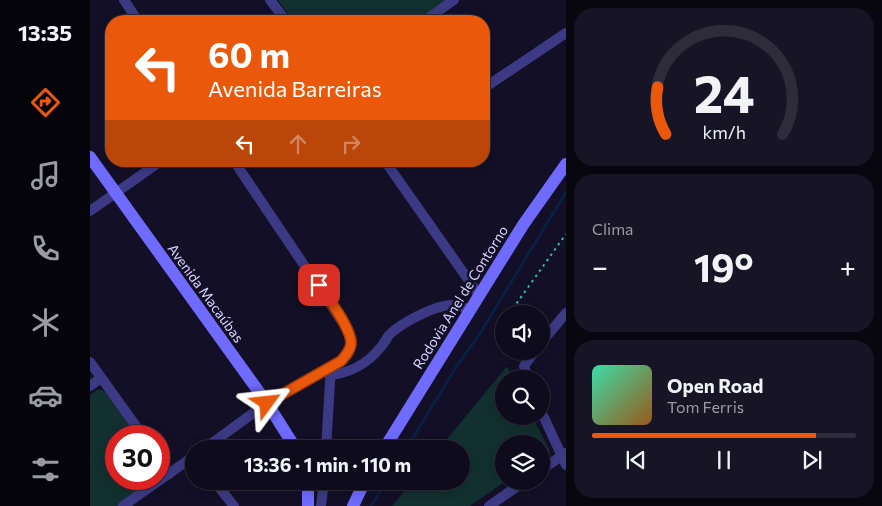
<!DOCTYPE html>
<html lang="pt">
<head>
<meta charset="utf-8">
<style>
	body { margin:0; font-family:Commissioner,sans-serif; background:#171425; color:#f1f3f6; height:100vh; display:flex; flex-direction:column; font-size:19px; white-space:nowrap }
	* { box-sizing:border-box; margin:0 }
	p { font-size:16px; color:#9b9ba3 }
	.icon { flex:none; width:28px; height:28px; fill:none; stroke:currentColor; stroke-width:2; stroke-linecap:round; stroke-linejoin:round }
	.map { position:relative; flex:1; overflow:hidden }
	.details { display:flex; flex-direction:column; gap:8px; padding:8px; background:#08060f; width:316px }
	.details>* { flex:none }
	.guide { position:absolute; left:15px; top:15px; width:385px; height:152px; border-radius:20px; box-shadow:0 2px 12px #0003,0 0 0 1px #2e2b3b; background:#ea580c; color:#fff; overflow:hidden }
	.controls { position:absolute; left:405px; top:305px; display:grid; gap:10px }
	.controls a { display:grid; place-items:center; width:55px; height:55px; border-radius:50%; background:#0e0b1c; box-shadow:0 2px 12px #0003,0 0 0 1px #2e2b3b; font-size:25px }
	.speed { position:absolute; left:15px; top:425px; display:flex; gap:10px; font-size:25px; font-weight:700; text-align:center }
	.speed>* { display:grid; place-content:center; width:65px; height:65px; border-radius:50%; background:#0e0b1c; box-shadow:0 2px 12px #0003,0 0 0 1px #2e2b3b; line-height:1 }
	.speed .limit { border:8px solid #d22; background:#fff; color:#111 }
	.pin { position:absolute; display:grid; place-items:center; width:42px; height:42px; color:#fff; margin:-21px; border-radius:10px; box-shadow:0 2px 8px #0006 }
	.me { position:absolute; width:55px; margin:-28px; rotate:60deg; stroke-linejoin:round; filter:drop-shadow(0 0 4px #0008) }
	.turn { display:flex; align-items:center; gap:18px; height:105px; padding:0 20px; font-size:22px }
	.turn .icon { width:65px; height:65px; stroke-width:2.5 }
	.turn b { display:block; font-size:35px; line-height:42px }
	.lanes { display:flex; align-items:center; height:48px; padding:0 20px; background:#0003; justify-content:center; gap:25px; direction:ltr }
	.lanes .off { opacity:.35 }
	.big { font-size:38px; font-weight:700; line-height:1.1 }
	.details .widget { flex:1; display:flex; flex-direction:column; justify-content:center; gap:8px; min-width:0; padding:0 18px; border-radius:20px; background:#171425 }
	.details .dial { align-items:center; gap:0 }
	.dial svg { height:130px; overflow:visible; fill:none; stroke:#2e2b3b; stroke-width:7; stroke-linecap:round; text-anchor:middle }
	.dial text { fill:#f1f3f6; stroke:none }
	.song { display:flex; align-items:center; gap:15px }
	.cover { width:60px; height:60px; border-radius:8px; background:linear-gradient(135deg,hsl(160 70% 55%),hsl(30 70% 35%)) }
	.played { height:5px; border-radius:2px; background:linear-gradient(90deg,#ea580c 85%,#2e2b3b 85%) }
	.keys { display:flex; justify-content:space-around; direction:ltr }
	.heat { display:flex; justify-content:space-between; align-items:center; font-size:28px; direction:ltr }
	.trip { position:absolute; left:95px; top:440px; width:285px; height:50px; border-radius:25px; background:#0e0b1c; box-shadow:0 2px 12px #0003,0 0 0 1px #2e2b3b; font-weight:700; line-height:50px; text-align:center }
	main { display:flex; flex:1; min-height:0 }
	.dock { display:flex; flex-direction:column; width:90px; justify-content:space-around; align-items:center; background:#06040b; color:#9b9ba3 }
	.dock .icon { width:35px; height:35px }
	.dock .current { color:#ea580c }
	.dock b { font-size:22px; color:#f1f3f6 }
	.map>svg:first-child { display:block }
	.green { fill:#12302f }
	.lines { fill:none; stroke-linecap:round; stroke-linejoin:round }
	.stream { stroke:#0a1f44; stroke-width:3 }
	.path { stroke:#2fb8b0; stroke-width:2; stroke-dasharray:2.5 4; stroke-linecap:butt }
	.street { stroke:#3d3a85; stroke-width:10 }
	.secondary { stroke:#6f6bff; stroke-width:12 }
	.route-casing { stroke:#983908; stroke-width:12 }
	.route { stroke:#ea580c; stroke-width:9 }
	.labels { text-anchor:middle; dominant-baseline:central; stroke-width:5; stroke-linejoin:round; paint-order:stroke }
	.street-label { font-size:14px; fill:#d9d4ff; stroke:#130f26 }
</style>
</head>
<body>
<main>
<nav class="dock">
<b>13:35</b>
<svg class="icon current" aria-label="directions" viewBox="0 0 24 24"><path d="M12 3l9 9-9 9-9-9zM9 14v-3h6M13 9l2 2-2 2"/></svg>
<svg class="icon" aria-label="music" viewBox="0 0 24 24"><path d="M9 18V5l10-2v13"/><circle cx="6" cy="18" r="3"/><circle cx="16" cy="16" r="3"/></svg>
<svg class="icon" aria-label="phone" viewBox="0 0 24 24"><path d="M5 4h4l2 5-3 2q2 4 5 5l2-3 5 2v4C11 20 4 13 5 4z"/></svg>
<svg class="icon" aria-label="climate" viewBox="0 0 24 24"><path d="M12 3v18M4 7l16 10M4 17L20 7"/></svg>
<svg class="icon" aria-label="car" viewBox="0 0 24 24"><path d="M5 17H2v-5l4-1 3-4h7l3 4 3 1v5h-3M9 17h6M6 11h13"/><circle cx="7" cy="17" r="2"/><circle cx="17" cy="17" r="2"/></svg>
<svg class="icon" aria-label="filters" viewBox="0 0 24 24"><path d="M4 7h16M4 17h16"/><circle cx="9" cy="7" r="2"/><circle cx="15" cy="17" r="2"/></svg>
</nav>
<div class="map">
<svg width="476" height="506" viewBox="0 0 476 506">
	<rect width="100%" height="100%" fill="#130f26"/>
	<g class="green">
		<path d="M188 0H362L331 21H203Z"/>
		<path d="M417 366 423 379H414V416H442L460 451 451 457V444H414V481H416L380 506H302L323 481H371V449H349Z"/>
		<path d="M7 390H12L16 393 47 436H26V479H68L30 506H0V395Z"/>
	</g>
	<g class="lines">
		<g class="stream">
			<path d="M316 449 368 364 389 335 476 192"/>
			<path d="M281 506 296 481"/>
		</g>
		<g class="path">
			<path d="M419 314 476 234"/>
			<path d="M414 326V329"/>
		</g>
		<g class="street">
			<path d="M34 0 48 21"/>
			<path d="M180 0 196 21"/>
			<path d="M334 21 364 0"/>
			<path d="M394 88 476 33"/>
			<path d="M144 161 257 329 261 338V345L258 353 251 361 241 366 236 449"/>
			<path d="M295 161 389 295"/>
			<path d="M0 211 71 161"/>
			<path d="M451 343 476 313"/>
			<path d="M0 362 53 436"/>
			<path d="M240 375C260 373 278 363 290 348 294 344 296 339 299 335 311 323 345 305 362 305 369 305 375 308 381 310"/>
			<path d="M438 379 434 366 445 351"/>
			<path d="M0 386 11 378"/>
			<path d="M451 411 476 465"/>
			<path d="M114 449 177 403 241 366"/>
			<path d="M69 459 79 474"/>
			<path d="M451 470 476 453"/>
			<path d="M124 481 144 506"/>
			<path d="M33 506 104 456"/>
			<path d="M231 506 234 481"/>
			<path d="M399 506 435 481"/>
		</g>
		<g class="secondary">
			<path d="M0 157 177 403 206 449"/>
			<path d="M294 449 433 225 476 164"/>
			<path d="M218 506V481"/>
			<path d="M263 506 275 481"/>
		</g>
	</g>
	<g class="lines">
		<defs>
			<path id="route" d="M177 403 251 361C256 355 260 351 261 344 262 329 238 298 229 285"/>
		</defs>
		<use href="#route" class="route-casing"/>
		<use href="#route" class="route"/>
	</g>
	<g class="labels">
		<g class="street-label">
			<text transform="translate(116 293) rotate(54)">Avenida Macaúbas</text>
			<text transform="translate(370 297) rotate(-58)">Rodovia Anel de Contorno</text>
		</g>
	</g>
</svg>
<div class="controls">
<a><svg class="icon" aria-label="sound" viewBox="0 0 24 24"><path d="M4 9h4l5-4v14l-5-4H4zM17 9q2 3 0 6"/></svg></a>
<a><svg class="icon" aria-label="search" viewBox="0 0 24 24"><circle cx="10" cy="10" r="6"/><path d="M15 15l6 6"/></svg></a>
<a><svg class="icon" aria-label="layers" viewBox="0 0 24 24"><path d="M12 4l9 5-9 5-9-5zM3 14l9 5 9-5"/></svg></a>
</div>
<div class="speed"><div class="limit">30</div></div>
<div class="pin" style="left:229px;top:285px;background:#d93025"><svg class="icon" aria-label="arrive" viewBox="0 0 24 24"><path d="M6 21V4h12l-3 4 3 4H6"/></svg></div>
<svg class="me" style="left:177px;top:403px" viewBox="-20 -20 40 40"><path d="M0-17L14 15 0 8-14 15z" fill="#ea580c" stroke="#fff" stroke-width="4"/></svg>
<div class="trip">13:36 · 1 min · 110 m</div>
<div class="guide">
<div class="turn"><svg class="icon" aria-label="left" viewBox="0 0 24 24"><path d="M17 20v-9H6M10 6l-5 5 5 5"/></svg><div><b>60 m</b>Avenida Barreiras</div></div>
<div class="lanes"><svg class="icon" aria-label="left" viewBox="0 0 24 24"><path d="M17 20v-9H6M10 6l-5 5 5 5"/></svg><svg class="icon off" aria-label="ahead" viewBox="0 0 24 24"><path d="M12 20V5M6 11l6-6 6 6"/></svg><svg class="icon off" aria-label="right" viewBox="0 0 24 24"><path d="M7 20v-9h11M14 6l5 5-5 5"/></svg></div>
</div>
</div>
<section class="details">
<div class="widget dial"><svg viewBox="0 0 100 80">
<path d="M14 69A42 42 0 1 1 86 69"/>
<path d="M14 69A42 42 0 0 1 9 40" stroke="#ea580c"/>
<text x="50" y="56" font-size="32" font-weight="700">24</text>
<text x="50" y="72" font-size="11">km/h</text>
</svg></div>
<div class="widget"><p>Clima</p>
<div class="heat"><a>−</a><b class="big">19°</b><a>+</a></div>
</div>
<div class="widget">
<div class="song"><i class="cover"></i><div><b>Open Road</b><p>Tom Ferris</p></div></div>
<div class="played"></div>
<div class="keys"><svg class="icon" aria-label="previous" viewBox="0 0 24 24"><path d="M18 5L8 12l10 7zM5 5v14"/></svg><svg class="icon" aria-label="pause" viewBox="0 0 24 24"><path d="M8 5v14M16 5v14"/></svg><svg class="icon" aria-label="next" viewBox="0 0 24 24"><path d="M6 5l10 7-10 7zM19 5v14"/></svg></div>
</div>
</section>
</main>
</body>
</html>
